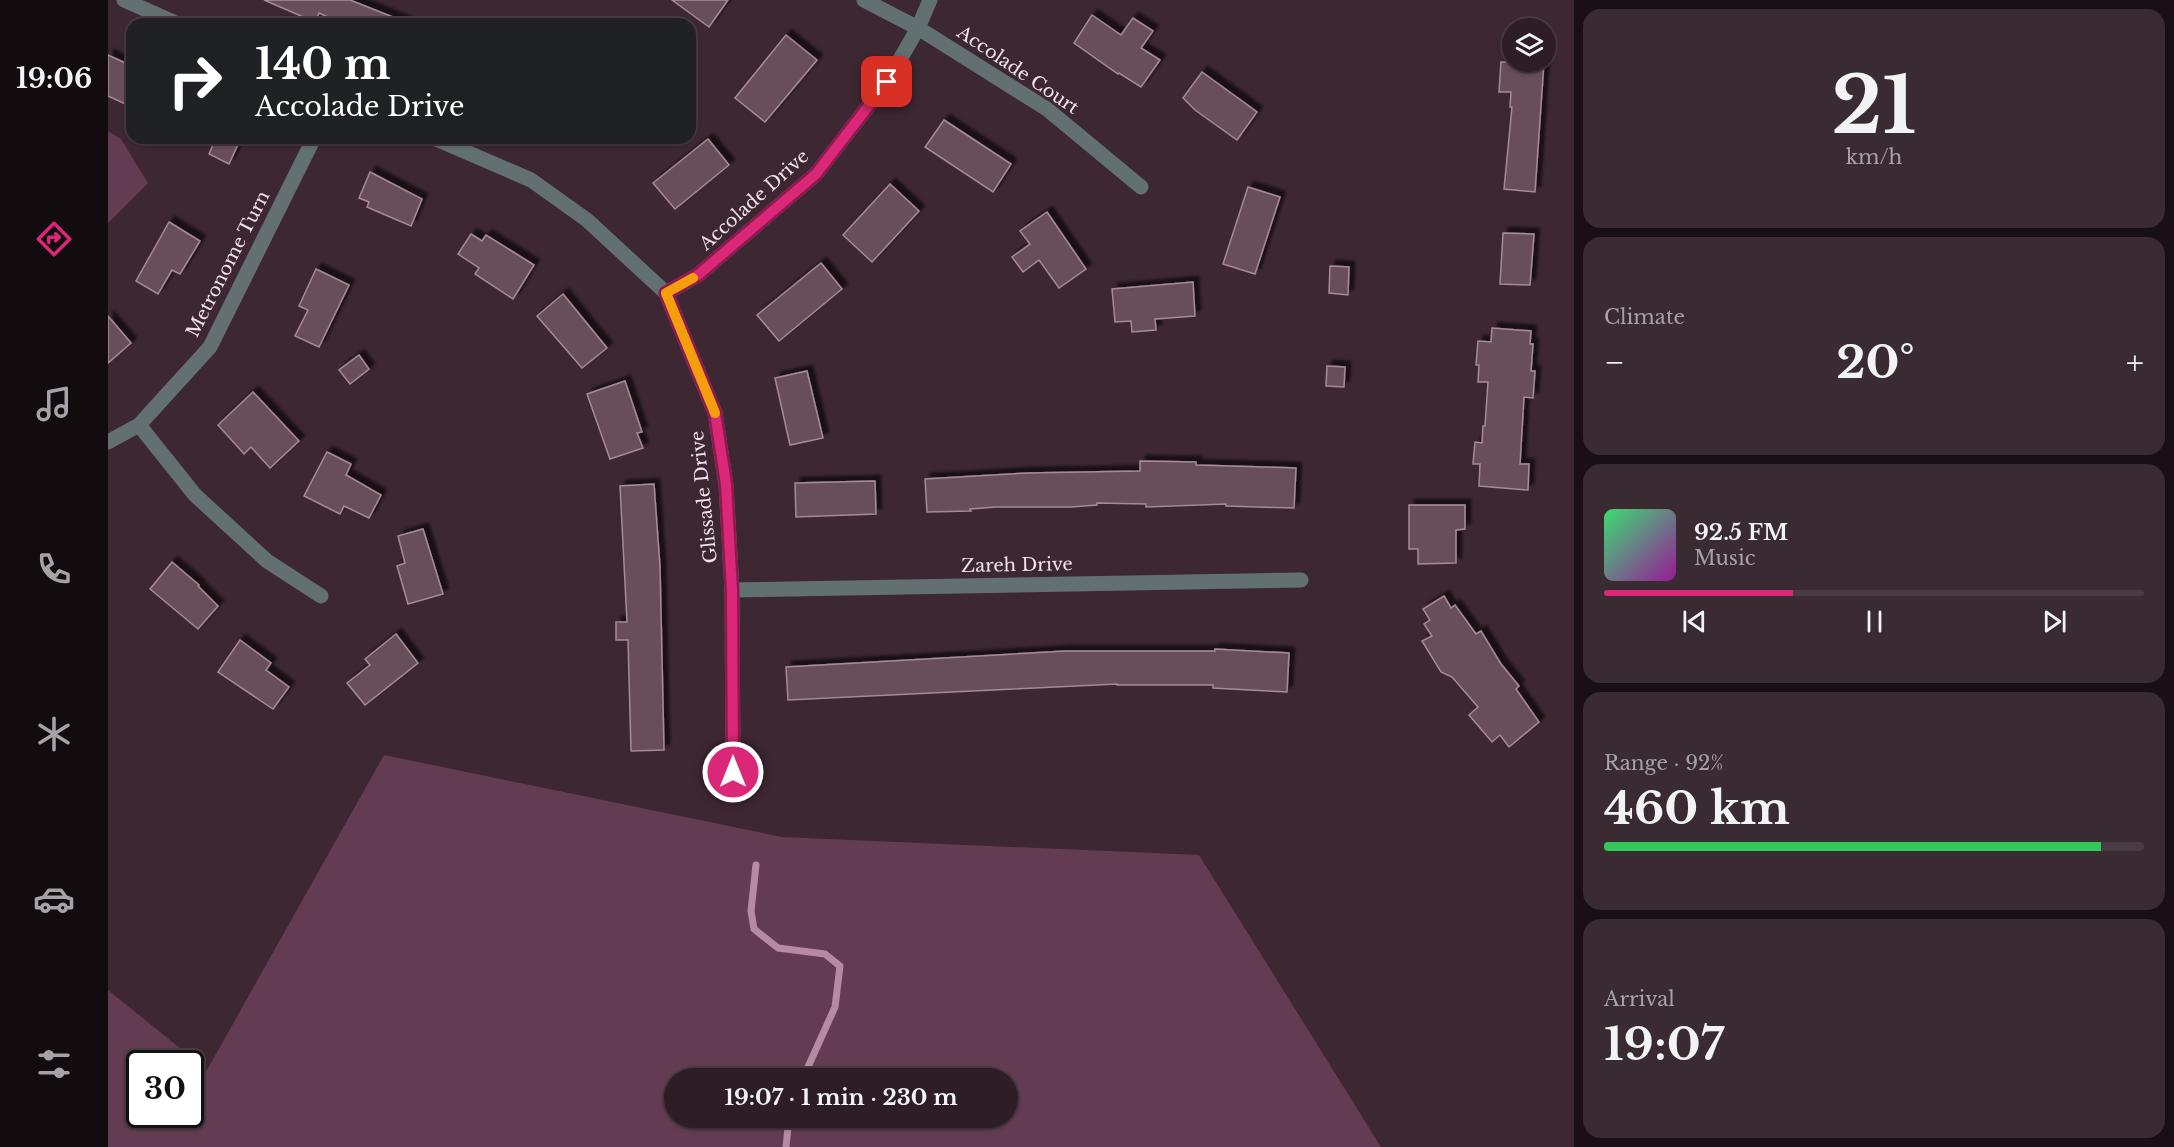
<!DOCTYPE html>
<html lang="en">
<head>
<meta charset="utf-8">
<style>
	body { margin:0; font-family:"Libre Baskerville",serif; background:#3a2a32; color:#f1f3f6; height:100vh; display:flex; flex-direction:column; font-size:22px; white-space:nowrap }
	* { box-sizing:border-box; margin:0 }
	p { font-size:20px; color:#a7a2a7 }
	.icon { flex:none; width:33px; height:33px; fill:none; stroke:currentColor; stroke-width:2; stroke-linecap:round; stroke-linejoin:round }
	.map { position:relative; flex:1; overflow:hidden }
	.drawer { display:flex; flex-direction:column; gap:9px; padding:9px; background:#191015; width:600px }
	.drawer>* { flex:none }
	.guide { position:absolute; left:18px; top:18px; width:570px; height:126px; border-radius:18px; box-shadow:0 2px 4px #0004,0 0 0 2px #493b43; background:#202124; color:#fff; overflow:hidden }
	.buttons { position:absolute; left:1394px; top:18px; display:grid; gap:12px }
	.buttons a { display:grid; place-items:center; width:54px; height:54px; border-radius:50%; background:#2e1d26; box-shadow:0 2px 4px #0004,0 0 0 2px #493b43; font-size:30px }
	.speed { position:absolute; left:18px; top:1050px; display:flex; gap:12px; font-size:30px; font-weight:700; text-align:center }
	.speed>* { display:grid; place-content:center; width:78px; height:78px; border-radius:50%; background:#2e1d26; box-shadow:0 2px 4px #0004,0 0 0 2px #493b43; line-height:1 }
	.speed .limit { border:3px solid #111; border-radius:9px; background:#fff; color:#111 }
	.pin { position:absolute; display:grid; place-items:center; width:51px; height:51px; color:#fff; margin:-26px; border-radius:12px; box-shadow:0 3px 9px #0006 }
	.me { position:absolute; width:66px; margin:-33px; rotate:0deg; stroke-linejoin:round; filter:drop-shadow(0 0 4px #0008) }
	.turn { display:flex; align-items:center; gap:21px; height:126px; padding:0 30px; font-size:27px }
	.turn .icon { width:78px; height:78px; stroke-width:2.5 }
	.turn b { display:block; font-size:42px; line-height:51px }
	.big { font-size:45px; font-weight:700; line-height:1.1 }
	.drawer .tile { flex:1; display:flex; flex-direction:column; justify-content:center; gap:9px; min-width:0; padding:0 21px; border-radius:18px; background:#3a2a32 }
	.drawer .dial { align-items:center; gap:0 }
	.dial b { font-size:78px; line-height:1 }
	.song { display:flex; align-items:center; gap:18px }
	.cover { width:72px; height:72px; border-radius:9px; background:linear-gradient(135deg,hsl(140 70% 55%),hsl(300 70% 35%)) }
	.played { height:6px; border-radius:3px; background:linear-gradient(90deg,#db2777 35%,#493b43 35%) }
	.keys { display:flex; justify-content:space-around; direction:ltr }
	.heat { display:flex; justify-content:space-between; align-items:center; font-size:33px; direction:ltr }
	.charge { height:9px; border-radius:4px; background:linear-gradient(90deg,#34c759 92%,#493b43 0) }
	.trip { position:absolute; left:556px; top:1068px; width:354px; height:60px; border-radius:30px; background:#2e1d26; box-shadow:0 2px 4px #0004,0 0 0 2px #493b43; font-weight:700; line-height:60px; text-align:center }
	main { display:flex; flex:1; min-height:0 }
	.tab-bar { display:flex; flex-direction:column; width:108px; justify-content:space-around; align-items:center; background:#120c0f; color:#a7a2a7 }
	.tab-bar .icon { width:42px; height:42px }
	.tab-bar .on { color:#db2777 }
	.tab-bar b { font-size:27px; color:#f1f3f6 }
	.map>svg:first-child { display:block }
	.green { fill:#633c51; fill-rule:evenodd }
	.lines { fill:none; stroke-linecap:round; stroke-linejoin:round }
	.stream { stroke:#b68aa1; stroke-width:7 }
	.building { fill:#674e5a; stroke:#a58a97; stroke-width:1.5; filter:url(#shadow) }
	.minor { stroke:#627072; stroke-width:15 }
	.route-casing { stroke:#8e194d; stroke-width:15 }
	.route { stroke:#db2777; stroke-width:10 }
	.slow { stroke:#f59e0b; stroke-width:10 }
	.labels { text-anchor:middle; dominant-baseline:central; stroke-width:6; stroke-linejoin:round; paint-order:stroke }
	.street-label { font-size:18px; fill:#f1e2ea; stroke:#3d2733 }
</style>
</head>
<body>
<main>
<nav class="tab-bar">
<b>19:06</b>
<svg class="icon on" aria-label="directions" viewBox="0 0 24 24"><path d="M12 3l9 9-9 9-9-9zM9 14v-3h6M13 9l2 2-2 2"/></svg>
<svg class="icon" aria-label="music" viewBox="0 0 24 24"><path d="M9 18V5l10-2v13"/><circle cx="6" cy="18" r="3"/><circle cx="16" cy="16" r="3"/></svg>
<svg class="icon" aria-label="phone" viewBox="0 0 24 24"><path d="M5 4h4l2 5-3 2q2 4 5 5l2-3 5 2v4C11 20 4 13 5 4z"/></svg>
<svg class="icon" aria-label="climate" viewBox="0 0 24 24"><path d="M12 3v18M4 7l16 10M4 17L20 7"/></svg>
<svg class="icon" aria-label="car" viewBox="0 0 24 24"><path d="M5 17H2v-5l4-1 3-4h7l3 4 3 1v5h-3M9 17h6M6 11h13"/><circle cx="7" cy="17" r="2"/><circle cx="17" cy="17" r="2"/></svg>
<svg class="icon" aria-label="filters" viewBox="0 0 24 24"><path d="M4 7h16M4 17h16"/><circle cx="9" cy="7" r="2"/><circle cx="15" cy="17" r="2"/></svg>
</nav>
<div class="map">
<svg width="1466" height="1147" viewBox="0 0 1466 1147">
	<defs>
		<filter id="shadow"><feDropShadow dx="5.5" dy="-5.5" stdDeviation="1.5" flood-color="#0009"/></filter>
	</defs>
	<rect width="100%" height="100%" fill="#3d2733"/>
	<g class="green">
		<path d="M0 131 13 139 40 183 0 223Z"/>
		<path d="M276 755 674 837 1091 855 1273 1147H0V990L99 1070ZM32 1064H82V1114H32ZM567 1078H900V1118H567Z"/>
	</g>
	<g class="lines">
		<g class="stream">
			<path d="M648 865 643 911 646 929 670 948 717 954 732 966 727 1007 695 1078"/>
			<path d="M678 1147 681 1118"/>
		</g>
	</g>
	<g class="building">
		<path d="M156 0H242L300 23 236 24 211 13 207 22Z"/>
		<path d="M564 0H620L601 27Z"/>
		<path d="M984 15 1013 35 1025 18 1045 31 1033 48 1052 60 1033 87 1011 73 1010 74 966 43Z"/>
		<path d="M678 35 709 60 657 122 627 98Z"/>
		<path d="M0 55 24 66V107L0 96Z"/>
		<path d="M1393 62H1436L1427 192 1396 189 1404 107H1402L1403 92H1391Z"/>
		<path d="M1094 72 1149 112 1129 140 1087 110 1075 98Z"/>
		<path d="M836 120 903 164 885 192 817 147Z"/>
		<path d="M108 138H133L121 164 101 154Z"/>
		<path d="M600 139 621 165 567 209 545 183Z"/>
		<path d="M262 172 314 199 303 226 259 207 261 202 251 198Z"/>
		<path d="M782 184 811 211 764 262 735 235Z"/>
		<path d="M1140 187 1172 197 1147 274 1115 264Z"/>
		<path d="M939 212 978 269 951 288 931 260 915 272 904 257 922 244 912 231Z"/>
		<path d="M61 222 92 241 72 274 64 270 50 294 28 281Z"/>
		<path d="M1395 233 1426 234 1422 285 1392 284Z"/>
		<path d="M363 234 374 241 378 235 426 265 405 299 367 274 371 268 350 254Z"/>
		<path d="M713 263 734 289 671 341 649 315Z"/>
		<path d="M1222 266 1241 267 1240 295 1221 293Z"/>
		<path d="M208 269 241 285 211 347 187 336 200 310 191 306Z"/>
		<path d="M1085 282 1087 316 1047 319 1048 330 1024 332 1023 321 1007 322 1004 289Z"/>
		<path d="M455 294 499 348 474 368 429 316Z"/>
		<path d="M0 316 23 343 0 363Z"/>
		<path d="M1384 328 1423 331 1422 344H1425L1423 371H1427L1425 398 1416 397 1412 464H1421L1420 490 1371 486 1372 464H1365L1367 442 1374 443 1375 426H1377L1380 382H1370L1371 365H1368L1370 341 1383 342Z"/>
		<path d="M251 355 261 369 242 384 231 370Z"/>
		<path d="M1219 366 1237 367 1236 387 1218 386Z"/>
		<path d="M699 371 715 438 682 445 667 378Z"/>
		<path d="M517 381 534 432 529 433 535 448 502 459 479 394Z"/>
		<path d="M145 392 191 441 162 468 143 447 136 454 110 425Z"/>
		<path d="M219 452 243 464 238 475 273 495 261 518 236 506 232 514 196 496Z"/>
		<path d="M1032 461 1088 462V465L1188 468 1186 508 1118 506V504L1038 507V504L989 503V505L963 507H888L862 509 863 511 819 512 817 479 919 473 1032 471Z"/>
		<path d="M767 481 768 514 688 517 687 483Z"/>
		<path d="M546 484 552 567 556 750 523 751 520 640H508V622H519L512 486Z"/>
		<path d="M1301 505H1357V529L1348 530V563L1310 564V549H1301Z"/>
		<path d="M315 529 335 594 300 604 289 566 297 563 290 536Z"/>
		<path d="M64 562 91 585 90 586 110 606 90 629 42 589Z"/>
		<path d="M1336 596 1343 608 1347 605 1368 634 1373 631 1393 664 1411 686 1408 689 1431 722 1401 747 1392 735 1384 742 1361 715 1370 707 1344 677 1333 672 1314 641 1324 636 1316 624 1322 620 1315 609Z"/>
		<path d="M288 634 310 663 257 705 239 683 262 665 257 659Z"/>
		<path d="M132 640 163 663 158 670 181 687 165 709 110 672Z"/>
		<path d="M1107 649 1181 653 1179 692 1105 688V685H1009V684L680 700 678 667 958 651H1107Z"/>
	</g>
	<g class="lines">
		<g class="minor">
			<path d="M16 0 70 24"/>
			<path d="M756 0 810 28 939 109 1033 187"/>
			<path d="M326 138 423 180 479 220 558 293 607 413 618 485 624 590 625 772"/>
			<path d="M558 293 590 275 708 174 779 82 810 28 822 0"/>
			<path d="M31 425 87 495 159 561 213 596"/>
			<path d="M0 442 31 425 102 347 206 138"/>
			<path d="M624 590 1193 580"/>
		</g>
	</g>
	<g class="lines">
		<defs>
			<path id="route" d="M625 772 624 590 618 484 607 413 558 293 590 275 708 174 779 82"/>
		</defs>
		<use href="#route" class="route-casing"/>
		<use href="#route" class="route"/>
		<path class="slow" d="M585 278 558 293 607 413"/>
	</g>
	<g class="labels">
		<g class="street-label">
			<text transform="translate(910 70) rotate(34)">Accolade Court</text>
			<text transform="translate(646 200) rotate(-42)">Accolade Drive</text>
			<text transform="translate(120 264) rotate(-63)">Metronome Turn</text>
			<text transform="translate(596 497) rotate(-96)">Glissade Drive</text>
			<text transform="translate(909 565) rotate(-1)">Zareh Drive</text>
		</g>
	</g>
</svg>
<div class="buttons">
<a><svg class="icon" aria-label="layers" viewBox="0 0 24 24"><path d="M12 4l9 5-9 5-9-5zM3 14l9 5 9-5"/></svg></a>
</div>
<div class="speed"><div class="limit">30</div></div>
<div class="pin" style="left:779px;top:82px;background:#d93025"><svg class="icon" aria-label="arrive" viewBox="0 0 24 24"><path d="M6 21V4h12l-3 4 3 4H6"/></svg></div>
<svg class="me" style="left:625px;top:772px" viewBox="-20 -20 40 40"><circle r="17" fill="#db2777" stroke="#fff" stroke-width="3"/><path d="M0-11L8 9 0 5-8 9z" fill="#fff"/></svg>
<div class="trip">19:07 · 1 min · 230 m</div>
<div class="guide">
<div class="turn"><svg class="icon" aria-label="right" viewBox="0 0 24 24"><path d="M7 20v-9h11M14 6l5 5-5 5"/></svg><div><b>140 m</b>Accolade Drive</div></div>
</div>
</div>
<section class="drawer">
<div class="tile dial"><b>21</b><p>km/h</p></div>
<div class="tile"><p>Climate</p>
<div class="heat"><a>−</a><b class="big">20°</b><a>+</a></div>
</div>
<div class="tile">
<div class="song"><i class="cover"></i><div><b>92.5 FM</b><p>Music</p></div></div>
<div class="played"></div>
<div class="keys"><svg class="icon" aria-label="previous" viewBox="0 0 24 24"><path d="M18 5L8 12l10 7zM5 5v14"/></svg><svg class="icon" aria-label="pause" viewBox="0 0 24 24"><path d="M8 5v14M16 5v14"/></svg><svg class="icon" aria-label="next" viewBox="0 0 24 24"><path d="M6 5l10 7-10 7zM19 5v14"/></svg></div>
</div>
<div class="tile"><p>Range · 92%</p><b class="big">460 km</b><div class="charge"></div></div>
<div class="tile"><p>Arrival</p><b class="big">19:07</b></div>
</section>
</main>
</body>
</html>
